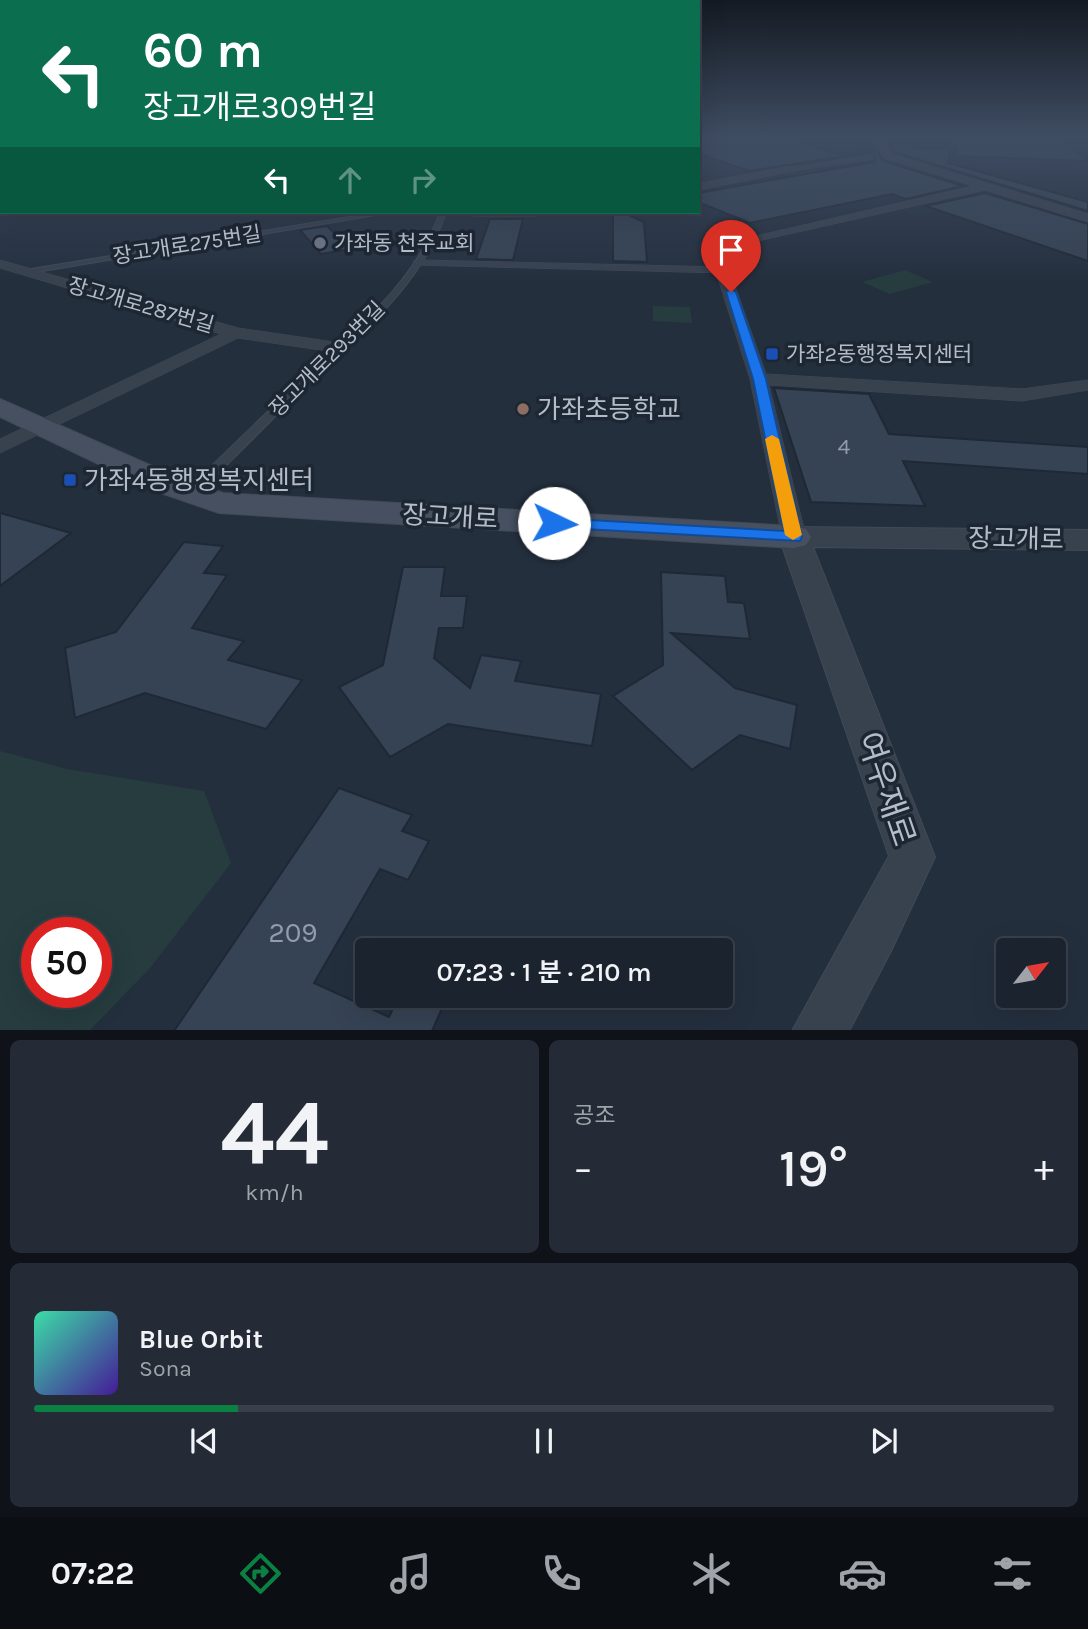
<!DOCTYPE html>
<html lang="ko">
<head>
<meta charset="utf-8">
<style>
	body { margin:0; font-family:Karla,"Noto Sans KR",sans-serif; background:#242b36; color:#f1f3f6; height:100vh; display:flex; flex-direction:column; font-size:26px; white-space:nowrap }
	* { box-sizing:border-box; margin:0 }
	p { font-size:23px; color:#a0a4aa }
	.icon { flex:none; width:38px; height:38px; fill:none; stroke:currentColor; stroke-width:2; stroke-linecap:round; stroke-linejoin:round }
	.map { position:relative; height:1030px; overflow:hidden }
	.side { display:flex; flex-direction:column; gap:10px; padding:10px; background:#0f1319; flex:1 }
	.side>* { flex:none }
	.hud { position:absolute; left:0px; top:0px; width:700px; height:214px; box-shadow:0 7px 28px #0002,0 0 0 2px #39404a; background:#0b6e4f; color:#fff; overflow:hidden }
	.needle { width:46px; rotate:59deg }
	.buttons { position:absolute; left:996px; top:938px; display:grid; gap:14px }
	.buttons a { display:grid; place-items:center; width:70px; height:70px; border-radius:7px; background:#1b232e; box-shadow:0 7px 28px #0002,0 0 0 2px #39404a; font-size:35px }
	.speed { position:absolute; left:21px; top:917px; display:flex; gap:14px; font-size:35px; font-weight:700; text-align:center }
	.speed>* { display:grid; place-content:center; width:91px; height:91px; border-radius:50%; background:#1b232e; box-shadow:0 7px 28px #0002,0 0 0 2px #39404a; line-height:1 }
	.speed .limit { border:10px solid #d22; background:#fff; color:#111 }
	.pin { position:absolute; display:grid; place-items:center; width:60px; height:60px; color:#fff; margin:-72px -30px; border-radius:50% 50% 50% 0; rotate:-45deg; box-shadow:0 0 7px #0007 }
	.pin .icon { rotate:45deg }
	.me { position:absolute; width:77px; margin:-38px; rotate:93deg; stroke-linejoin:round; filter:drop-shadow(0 0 5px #0008) }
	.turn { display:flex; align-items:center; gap:24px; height:147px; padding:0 28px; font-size:32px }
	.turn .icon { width:91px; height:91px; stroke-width:2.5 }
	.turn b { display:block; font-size:49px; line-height:60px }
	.lanes { display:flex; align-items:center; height:66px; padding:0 28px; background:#0003; justify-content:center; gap:35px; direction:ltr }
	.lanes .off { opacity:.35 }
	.big { font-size:52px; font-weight:600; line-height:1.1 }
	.side .widget { flex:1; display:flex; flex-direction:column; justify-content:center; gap:10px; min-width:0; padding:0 24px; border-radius:10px; background:#242b36 }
	.side .dial { align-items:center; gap:0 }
	.dial b { font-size:91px; line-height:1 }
	.song { display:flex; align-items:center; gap:21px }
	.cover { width:84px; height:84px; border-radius:10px; background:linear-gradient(135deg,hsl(160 70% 55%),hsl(260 70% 35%)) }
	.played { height:7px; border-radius:4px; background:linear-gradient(90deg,#0b8043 20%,#39404a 20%) }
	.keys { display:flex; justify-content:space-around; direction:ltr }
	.heat { display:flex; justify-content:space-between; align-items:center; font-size:38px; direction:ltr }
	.side .tiles { flex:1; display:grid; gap:10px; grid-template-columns:1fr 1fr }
	.widget:last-child { grid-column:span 2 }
	.trip { position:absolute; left:355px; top:938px; width:378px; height:70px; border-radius:7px; background:#1b232e; box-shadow:0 7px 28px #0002,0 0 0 2px #39404a; font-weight:600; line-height:70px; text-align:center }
	.tabs { display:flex; height:112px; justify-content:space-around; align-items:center; background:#0b0e12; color:#a0a4aa }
	.tabs .icon { width:49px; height:49px }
	.tabs .on { color:#0b8043 }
	.tabs b { font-size:32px; color:#f1f3f6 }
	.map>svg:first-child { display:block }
	.green { fill:#263c3f; fill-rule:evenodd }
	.building { fill:#364354; stroke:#1f2835; stroke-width:2 }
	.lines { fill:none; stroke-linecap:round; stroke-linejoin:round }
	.service-casing { stroke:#414a57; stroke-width:2 }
	.pedestrian-casing { stroke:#414a57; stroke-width:1 }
	.minor-casing { stroke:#414a57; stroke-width:1 }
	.tertiary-casing { stroke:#414a57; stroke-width:2 }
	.secondary-casing { stroke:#414a57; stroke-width:2 }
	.service { fill:#38414e; fill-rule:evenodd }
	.pedestrian { fill:#38414e; fill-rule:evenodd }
	.minor { fill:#38414e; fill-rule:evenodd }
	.tertiary { fill:#38414e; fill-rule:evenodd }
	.secondary { fill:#465061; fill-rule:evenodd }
	.route { fill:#1a73e8; stroke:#114b97; stroke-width:2 }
	.slow { fill:#f59e0b }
	.worship-dot { fill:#6b7280; stroke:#1d2633; stroke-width:2.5 }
	.transit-dot { fill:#1a4fb4; stroke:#1d2633; stroke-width:2.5 }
	.education-dot { fill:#8d6e63; stroke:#1d2633; stroke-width:2.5 }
	.labels { text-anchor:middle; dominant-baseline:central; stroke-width:7; stroke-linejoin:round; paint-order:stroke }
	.far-poi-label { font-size:21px; fill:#b4bcc9; stroke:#1d2633; text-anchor:start }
	.far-street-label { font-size:21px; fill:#b4bcc9; stroke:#1d2633 }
	.number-label { font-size:23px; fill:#929caa }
	.poi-label { font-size:26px; fill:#b4bcc9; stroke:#1d2633; text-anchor:start }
	.street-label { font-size:26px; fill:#b4bcc9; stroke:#1d2633 }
	.near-number-label { font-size:28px; fill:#929caa }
	.near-street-label { font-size:32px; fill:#b4bcc9; stroke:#1d2633 }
</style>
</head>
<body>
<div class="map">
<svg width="1088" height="1031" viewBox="0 0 1088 1031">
	<rect width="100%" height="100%" fill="#242f3e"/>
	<g class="green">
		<path d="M905 270 933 282 890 294 862 282Z"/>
		<path d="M653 306 690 307 692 323 653 321Z"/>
		<path d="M0 751 67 769 204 791 231 863 150 968 90 1030H0ZM37 933H96V992H37Z"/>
	</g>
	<g class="building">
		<path d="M698 136H780L841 155 876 149 883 161 963 186 906 199 892 194 750 223 698 202V193L874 162 876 157 871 152 749 171 698 153Z"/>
		<path d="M956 136H1058L1088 161 956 156Z"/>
		<path d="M909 143 913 148 950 149 948 163 1088 202V211L894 152 891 146Z"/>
		<path d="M985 193 1088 224V261L926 206Z"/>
		<path d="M613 212H622L644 222 647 262 613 261Z"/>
		<path d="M490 219H523L513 260 476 259Z"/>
		<path d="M327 226 350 249 321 254 300 230Z"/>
		<path d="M774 388 869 394 889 434 1088 447V474L903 461 925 506 811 502Z"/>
		<path d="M0 513 71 533 0 586Z"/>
		<path d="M184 542 223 546 204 573 227 575 192 628 244 641 228 660 302 680 266 729 145 693 75 718 65 648 116 632Z"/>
		<path d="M403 567H445L441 596H467L463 628H439L434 658 470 688 481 655 521 661 515 681 601 694 592 746 448 724 390 757 339 687 383 665Z"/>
		<path d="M661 572 725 576 728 602 744 603 750 639 671 633 735 688 797 705 790 749 740 735 692 770 613 696 663 665Z"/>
		<path d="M339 788 412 815 402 831 429 841 408 880 380 869 314 983 389 1017 399 996H421L443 1006 432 1031H174Z"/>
	</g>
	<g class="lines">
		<defs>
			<g id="service">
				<path d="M380 212H393L25 274 21 272 25 270Z"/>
				<path d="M440 212H446C423 283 363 332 310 382 271 420 234 458 195 496H187L185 493 187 490C225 453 263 416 302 379 355 330 416 282 440 212Z"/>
			</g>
			<g id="pedestrian">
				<path d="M871 155 874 159 791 171 787 169Z"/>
				<path d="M418 260 724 267 729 270 724 273 414 265V261Z"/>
			</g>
			<g id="minor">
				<path d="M872 136H882L892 154 1088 214V222L985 190 722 249 766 374 1022 389 1088 380V390L1022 401 769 385 806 537 802 542H786L782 537 750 379 708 247 973 186 884 158Z"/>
				<path d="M791 166 795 167V171L698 190V184Z"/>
				<path d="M468 212H541L535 216H474Z"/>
				<path d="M0 260 238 328 341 343 349 348 341 353 238 338 0 453V439L221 334 0 268Z"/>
			</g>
			<g id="tertiary">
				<rect x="0" y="167" width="2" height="8"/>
				<path d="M794 527 1088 530V550L813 547 935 857 891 951 849 1031H792L889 856 779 537 783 530Z"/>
			</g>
			<path id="secondary" d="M0 399 177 477 223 493 794 526 806 529 811 537 806 545 794 548 219 513 155 491 0 417Z"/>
		</defs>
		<use href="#service" class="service-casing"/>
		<use href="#pedestrian" class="pedestrian-casing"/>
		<use href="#minor" class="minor-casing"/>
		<use href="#tertiary" class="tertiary-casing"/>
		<use href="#secondary" class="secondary-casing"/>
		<use href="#service" class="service"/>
		<use href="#pedestrian" class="pedestrian"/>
		<use href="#minor" class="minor"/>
		<use href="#tertiary" class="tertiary"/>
		<use href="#secondary" class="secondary"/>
	</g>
	<linearGradient id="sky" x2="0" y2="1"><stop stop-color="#141a22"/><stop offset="0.49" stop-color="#3f4d63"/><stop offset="1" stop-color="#3f4d63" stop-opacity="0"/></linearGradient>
	<rect width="1088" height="280" fill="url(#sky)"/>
	<path class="route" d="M731 289 736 292 766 379 802 537 800 541 548 527 546 523 554 518 784 531 753 379 726 292Z"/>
	<path class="slow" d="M772 435 779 439 802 535 793 540 785 535 765 439Z"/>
	<circle class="worship-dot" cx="320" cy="243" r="7"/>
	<g class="transit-dot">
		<rect x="765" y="347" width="14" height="14" rx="3.5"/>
		<rect x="63" y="473" width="14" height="14" rx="3.5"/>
	</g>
	<circle class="education-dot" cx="523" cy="409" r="7"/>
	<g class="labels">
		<g class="far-poi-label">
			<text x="334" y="243">가좌동 천주교회</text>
			<text x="786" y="354">가좌2동행정복지센터</text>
		</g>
		<g class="far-street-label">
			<text transform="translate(187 245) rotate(-9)">장고개로275번길</text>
			<text transform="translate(141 305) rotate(16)">장고개로287번길</text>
			<text transform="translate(327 359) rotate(-45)">장고개로293번길</text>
		</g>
		<g class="number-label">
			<text x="844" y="446">4</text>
		</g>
		<g class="poi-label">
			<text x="537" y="409">가좌초등학교</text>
			<text x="84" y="480">가좌4동행정복지센터</text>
		</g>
		<g class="street-label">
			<text transform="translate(450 517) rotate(3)">장고개로</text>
			<text transform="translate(1016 539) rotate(1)">장고개로</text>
		</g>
		<g class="near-number-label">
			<text x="293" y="932">209</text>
		</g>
		<g class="near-street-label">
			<text transform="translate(886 789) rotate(71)">여우재로</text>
		</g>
	</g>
</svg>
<div class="buttons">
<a><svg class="needle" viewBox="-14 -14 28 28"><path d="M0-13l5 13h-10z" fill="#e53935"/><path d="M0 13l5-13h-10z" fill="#a0a4aa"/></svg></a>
</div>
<div class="speed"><div class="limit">50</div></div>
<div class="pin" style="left:731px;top:292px;background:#d93025"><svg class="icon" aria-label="arrive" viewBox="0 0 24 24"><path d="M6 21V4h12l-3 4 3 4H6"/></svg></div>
<svg class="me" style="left:554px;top:523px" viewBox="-20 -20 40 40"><circle r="19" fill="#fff"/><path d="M0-13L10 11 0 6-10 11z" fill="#1a73e8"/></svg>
<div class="trip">07:23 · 1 분 · 210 m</div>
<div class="hud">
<div class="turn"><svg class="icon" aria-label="left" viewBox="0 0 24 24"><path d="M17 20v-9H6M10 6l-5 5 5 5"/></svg><div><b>60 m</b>장고개로309번길</div></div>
<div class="lanes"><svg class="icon" aria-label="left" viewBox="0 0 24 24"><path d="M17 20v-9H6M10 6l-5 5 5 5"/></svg><svg class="icon off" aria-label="ahead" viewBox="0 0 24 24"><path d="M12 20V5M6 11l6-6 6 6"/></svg><svg class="icon off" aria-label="right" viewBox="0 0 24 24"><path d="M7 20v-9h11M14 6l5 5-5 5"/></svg></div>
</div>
</div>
<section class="side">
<div class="tiles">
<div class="widget dial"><b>44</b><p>km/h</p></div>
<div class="widget"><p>공조</p>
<div class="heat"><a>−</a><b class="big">19°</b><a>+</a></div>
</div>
<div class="widget">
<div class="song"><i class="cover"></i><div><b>Blue Orbit</b><p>Sona</p></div></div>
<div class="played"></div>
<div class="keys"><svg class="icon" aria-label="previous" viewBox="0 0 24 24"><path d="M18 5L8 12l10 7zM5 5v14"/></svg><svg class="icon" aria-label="pause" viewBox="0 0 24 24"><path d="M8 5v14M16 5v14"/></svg><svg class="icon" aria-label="next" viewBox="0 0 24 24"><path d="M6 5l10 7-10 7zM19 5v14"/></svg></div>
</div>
</div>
</section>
<nav class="tabs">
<b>07:22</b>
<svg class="icon on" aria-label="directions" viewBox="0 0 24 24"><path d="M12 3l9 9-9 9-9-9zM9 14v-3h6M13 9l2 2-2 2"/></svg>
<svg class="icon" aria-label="music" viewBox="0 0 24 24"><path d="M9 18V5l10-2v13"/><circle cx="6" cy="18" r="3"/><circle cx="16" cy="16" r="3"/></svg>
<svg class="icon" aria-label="phone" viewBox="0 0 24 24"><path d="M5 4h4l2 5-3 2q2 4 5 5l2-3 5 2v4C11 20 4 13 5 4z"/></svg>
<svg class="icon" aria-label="climate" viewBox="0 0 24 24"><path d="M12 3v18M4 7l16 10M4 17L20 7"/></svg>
<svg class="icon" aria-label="car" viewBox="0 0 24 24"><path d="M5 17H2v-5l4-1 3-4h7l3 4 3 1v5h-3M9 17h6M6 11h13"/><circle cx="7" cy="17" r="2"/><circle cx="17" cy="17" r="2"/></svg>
<svg class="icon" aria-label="filters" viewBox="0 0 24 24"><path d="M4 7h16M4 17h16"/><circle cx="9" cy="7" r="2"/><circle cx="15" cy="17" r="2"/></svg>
</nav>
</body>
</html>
